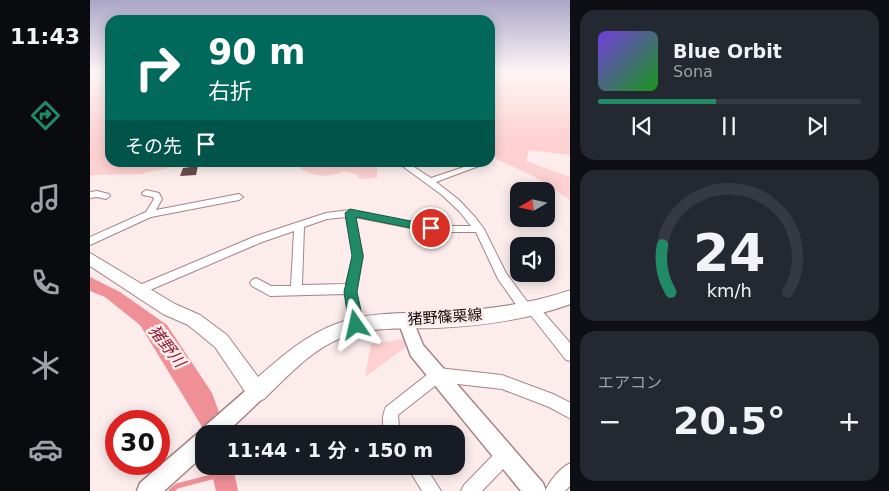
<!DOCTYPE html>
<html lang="ja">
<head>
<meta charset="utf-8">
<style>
	body { margin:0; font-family:"DejaVu Sans","Noto Sans JP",sans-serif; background:#242831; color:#f1f3f6; height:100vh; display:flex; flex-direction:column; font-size:19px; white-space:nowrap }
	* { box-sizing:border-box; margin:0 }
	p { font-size:16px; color:#9ea1a6 }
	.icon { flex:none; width:28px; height:28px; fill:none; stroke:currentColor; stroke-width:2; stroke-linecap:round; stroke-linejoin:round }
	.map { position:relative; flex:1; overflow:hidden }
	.side { display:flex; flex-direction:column; gap:10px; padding:10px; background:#0d0f14; width:319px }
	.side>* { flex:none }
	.hud { position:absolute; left:15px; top:15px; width:390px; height:152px; border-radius:15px; box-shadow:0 2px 12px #0003; background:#00695c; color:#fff; overflow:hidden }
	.needle { width:32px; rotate:261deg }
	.fabs { position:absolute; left:420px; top:182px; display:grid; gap:10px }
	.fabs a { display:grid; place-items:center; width:45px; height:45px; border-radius:10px; background:#171b24; box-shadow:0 2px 12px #0003; font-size:25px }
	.speed { position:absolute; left:15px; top:410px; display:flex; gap:10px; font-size:25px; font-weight:700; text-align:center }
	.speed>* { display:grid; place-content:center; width:65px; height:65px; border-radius:50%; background:#171b24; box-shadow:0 2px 12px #0003; line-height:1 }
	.speed .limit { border:8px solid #d22; background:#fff; color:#111 }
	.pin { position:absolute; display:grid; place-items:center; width:42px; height:42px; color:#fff; margin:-21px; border:2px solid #fff; border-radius:50%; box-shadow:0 1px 5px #0007 }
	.me { position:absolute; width:55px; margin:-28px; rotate:349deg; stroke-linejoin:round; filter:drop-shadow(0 0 4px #0008) }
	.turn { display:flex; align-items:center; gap:18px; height:105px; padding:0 20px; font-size:22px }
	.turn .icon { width:65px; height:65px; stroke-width:2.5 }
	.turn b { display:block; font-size:35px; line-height:42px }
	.then { display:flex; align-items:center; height:48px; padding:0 20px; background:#0003; gap:10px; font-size:19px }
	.big { font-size:38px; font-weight:700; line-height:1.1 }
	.side .widget { flex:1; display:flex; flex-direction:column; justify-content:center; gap:8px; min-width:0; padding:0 18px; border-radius:15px; background:#242831 }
	.side .dial { align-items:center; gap:0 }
	.dial svg { height:130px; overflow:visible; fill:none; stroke:#363941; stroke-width:7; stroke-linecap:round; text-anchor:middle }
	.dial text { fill:#f1f3f6; stroke:none }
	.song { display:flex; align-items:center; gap:15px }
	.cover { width:60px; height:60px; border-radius:8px; background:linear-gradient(135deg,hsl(260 70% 55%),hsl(120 70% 35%)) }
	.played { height:5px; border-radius:2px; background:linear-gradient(90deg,#218b68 45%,#363941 45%) }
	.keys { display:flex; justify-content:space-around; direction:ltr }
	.heat { display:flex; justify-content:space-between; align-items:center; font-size:28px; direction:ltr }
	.trip { position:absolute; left:105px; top:425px; width:270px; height:50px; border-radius:15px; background:#171b24; box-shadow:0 2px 12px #0003; font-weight:700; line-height:50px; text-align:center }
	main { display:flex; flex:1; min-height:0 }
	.tabs { display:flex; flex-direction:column; width:90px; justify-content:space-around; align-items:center; background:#090b0e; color:#9ea1a6 }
	.tabs .icon { width:35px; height:35px }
	.tabs .on { color:#218b68 }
	.tabs b { font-size:22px; color:#f1f3f6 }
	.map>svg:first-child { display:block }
	.green { fill:#fdd0d1 }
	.water { fill:#ef9097 }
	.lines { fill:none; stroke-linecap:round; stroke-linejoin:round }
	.stream { stroke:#ef9097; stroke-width:5 }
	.building { fill:#6b4b4c }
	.minor-casing { stroke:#a78384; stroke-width:2 }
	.tertiary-casing { stroke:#a78384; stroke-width:3 }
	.secondary-casing { stroke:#a78384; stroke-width:2 }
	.minor { fill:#fff; fill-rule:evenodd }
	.tertiary { fill:#fff; fill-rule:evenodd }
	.secondary { fill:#fff; fill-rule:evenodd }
	.route { fill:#218b68; stroke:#155a44 }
	.labels { text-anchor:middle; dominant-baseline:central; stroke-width:5; stroke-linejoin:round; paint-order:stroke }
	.near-street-label { font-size:15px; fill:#160a0b; stroke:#fcecec }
	.near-water-label { font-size:16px; font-style:italic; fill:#8f2035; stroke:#fcecec }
</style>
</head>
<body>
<main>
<nav class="tabs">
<b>11:43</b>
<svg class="icon on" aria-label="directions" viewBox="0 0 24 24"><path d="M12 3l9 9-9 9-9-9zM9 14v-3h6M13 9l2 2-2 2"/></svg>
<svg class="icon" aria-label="music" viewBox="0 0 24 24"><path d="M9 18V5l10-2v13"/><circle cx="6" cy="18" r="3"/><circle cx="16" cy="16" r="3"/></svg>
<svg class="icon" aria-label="phone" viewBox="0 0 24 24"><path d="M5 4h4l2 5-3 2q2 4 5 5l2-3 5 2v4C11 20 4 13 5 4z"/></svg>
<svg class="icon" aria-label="climate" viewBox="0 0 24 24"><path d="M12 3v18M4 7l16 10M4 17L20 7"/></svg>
<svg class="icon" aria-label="car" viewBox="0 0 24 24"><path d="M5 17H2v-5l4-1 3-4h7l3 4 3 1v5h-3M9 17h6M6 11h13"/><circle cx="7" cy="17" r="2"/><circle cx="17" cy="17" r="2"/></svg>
</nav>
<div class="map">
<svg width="481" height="491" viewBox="0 0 481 491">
	<rect width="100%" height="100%" fill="#fcecec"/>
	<g class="green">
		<path d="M0 73H20V162L101 163 50 174 0 175Z"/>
		<path d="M400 73H480V155L439 150 436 161 480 177V200L443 176 407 159 400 151Z"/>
		<path d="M206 163H284L287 168V178L270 179 266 174 254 171C240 179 214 177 206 163Z"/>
		<path d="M313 339 316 347 275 377 281 344Z"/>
	</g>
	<g class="water">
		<path d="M0 277 30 292 77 325 122 393 137 434H114V437L111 425 50 325 15 297 0 291Z"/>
		<path d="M120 466H143L148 491H126Z"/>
	</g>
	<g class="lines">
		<path class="stream" d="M81 491 87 486 125 476"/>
	</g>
	<path class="building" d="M108 166 106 175 90 176 93 168Z"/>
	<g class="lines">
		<defs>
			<g id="minor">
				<path d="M378 162H386L389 166 346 182 368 199 385 217 394 229 416 273 439 304 442 303 446 304 481 344V361L476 360 439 313 436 314 432 313 408 279 386 232H341L265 217 273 256 266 293 273 325 271 329 267 331 263 329 261 325 255 294 180 296 162 286 160 283 162 280 166 278 181 286H201L204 231 172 242 53 293 49 295 45 293 43 290 45 287 166 236 236 213 260 210 341 226H381L370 212 352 195 311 165 312 163H318L341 178 380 165ZM256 217 263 256 256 284 212 285 214 227 237 219Z"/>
				<path d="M56 190 69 193 72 199 66 210 149 194 153 197 149 200 61 217 0 245V237L56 212 64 199 63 197 53 195 52 193Z"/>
				<path d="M7 191 19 194 20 196 16 199 7 197 0 198V192Z"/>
				<path d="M348 368 412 375 463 394 481 403V419L459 407 412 389 350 382 308 415 309 427 312 434H295C292 426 292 415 296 407L343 370Z"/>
				<path d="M415 447 421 449 423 455 421 461 392 491H371L374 485 409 449Z"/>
				<path d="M481 463V485L475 491H455C460 481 470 467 481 463Z"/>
				<path d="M317 466H335L351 491H332Z"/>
			</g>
			<g id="tertiary">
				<path d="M316 314 321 316 333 345 453 483 456 491H431L321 356 308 321 311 316Z"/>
				<path d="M167 383 173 386 176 392 173 398 135 434H114V455L74 491H47L50 483 107 434 112 432 114 427 161 386Z"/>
			</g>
			<path id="secondary" d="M0 253 85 304 110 315 137 335 168 377C192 356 216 335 246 324 279 311 314 314 349 312 393 310 438 305 481 290V304C437 320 391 326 346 328 314 329 281 326 251 338 221 350 197 377 174 399L167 402 160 399 125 347 98 325 73 314 0 266Z"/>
		</defs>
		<use href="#minor" class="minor-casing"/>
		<use href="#tertiary" class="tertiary-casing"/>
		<use href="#secondary" class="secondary-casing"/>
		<use href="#minor" class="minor"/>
		<use href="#tertiary" class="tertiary"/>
		<use href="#secondary" class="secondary"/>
	</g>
	<linearGradient id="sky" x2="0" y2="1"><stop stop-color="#aba6c8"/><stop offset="0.51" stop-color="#fef6f6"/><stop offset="1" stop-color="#fef6f6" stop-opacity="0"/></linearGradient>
	<rect width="481" height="142" fill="url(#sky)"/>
	<path class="route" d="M260 209 341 225 347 228 341 232 266 217 273 256 267 292 274 325 271 330 266 332 262 330 259 325 254 292 262 256 255 213Z"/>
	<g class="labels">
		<g class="near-street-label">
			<text transform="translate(355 317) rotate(-4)">猪野篠栗線</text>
		</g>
		<g class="near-water-label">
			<text transform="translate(77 346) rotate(52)">猪野川</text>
		</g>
	</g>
</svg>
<div class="fabs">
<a><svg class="needle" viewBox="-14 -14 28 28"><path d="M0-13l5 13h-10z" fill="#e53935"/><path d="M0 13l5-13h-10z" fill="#9ea1a6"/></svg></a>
<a><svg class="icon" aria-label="sound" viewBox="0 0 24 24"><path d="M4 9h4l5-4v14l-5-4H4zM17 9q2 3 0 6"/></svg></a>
</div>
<div class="speed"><div class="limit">30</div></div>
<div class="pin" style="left:341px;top:228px;background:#d93025"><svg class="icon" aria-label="arrive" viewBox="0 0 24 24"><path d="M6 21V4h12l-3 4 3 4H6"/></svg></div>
<svg class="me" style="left:266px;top:325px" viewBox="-20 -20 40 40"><path d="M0-17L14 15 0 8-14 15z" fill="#218b68" stroke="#fff" stroke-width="4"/></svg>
<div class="trip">11:44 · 1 分 · 150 m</div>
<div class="hud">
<div class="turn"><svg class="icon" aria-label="right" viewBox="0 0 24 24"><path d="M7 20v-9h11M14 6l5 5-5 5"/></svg><div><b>90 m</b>右折</div></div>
<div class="then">その先<svg class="icon" aria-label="arrive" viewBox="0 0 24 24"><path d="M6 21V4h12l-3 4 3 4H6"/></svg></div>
</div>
</div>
<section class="side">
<div class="widget">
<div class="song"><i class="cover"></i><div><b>Blue Orbit</b><p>Sona</p></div></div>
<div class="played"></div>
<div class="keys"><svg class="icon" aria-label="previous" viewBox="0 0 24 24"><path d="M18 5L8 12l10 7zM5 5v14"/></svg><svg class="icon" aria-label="pause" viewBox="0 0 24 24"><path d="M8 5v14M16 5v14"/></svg><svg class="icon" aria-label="next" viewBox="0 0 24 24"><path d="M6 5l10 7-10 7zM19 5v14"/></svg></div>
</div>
<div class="widget dial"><svg viewBox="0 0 100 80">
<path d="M14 69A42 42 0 1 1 86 69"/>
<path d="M14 69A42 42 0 0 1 9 40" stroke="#218b68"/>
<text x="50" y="56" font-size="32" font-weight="700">24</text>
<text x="50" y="72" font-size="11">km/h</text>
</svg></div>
<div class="widget"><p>エアコン</p>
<div class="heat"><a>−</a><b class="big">20.5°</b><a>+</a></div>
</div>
</section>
</main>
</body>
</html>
